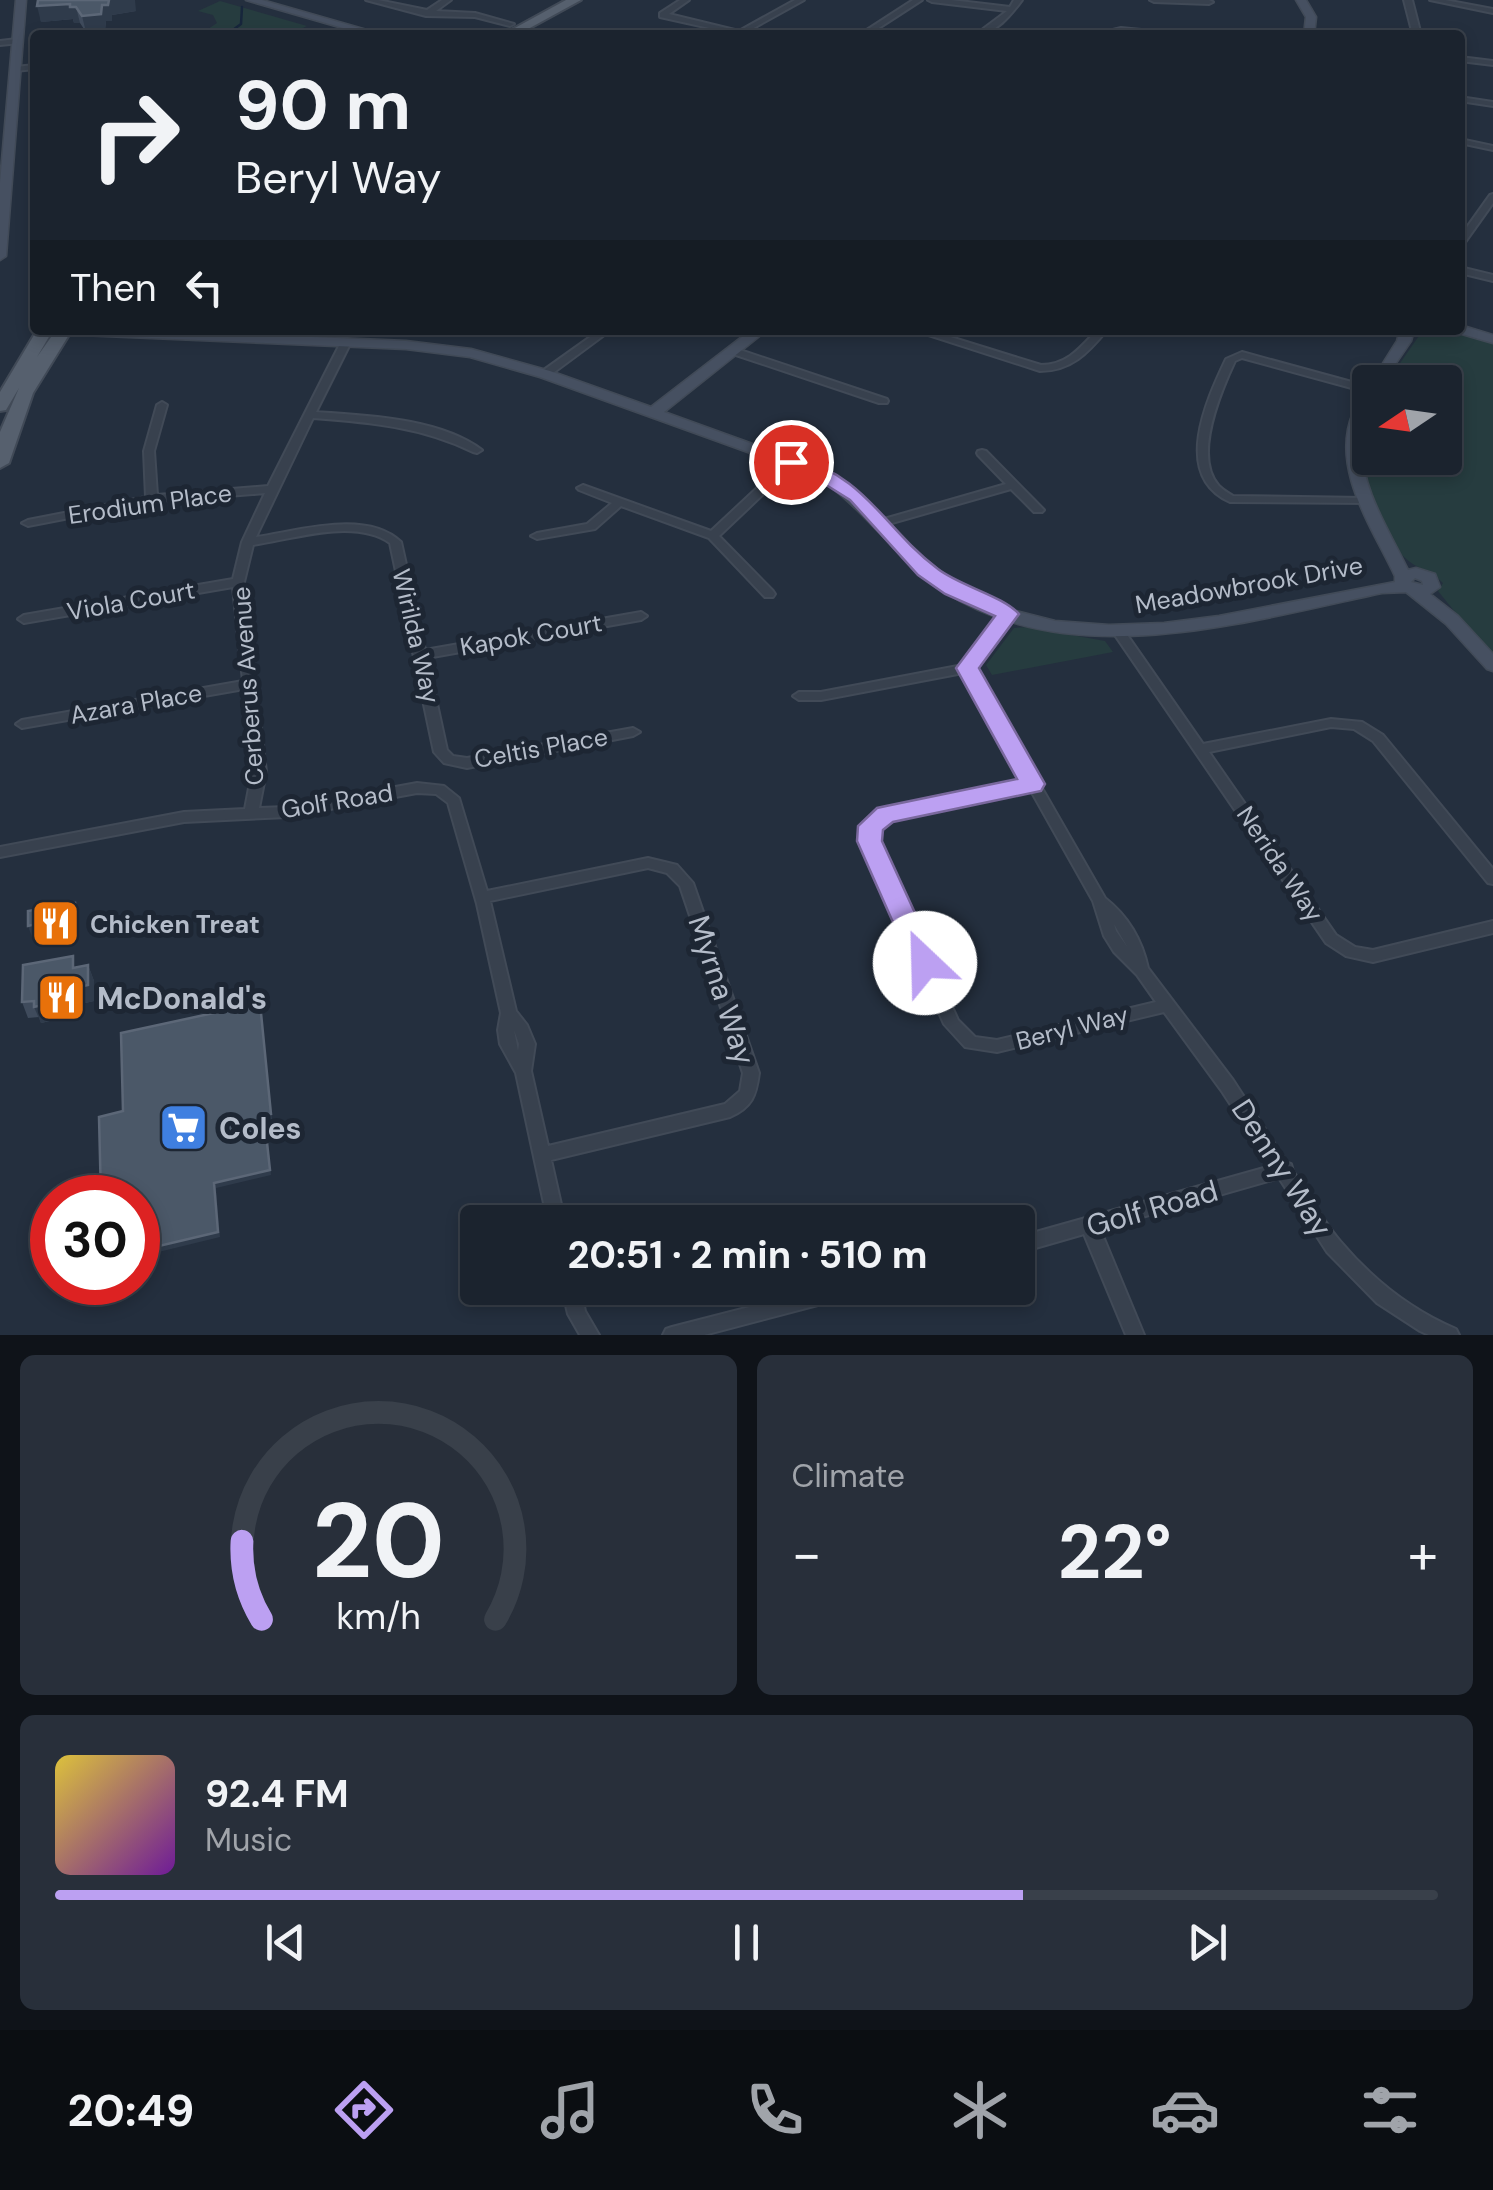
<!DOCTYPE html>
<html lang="en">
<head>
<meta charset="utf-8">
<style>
	body { margin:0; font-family:"DM Sans",sans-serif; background:#282f3a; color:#f1f3f6; height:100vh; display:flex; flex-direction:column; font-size:38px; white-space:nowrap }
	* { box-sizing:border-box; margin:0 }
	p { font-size:32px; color:#a0a4aa }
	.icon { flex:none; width:55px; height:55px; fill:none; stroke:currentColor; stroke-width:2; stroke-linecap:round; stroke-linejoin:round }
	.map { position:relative; height:1335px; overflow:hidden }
	.panel { display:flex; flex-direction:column; gap:20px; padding:20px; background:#0f1319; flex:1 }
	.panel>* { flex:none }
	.banner { position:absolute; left:30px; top:30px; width:1435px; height:305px; border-radius:10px; box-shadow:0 5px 15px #0003,0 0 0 2px #39404a; background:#1b232e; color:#f1f3f6; overflow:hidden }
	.needle { width:65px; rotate:257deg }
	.tools { position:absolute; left:1352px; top:365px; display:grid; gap:20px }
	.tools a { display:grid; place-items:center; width:110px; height:110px; border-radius:10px; background:#1b232e; box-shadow:0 5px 15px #0003,0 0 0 2px #39404a; font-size:50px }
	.speed { position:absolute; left:30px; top:1175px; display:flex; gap:20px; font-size:50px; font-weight:700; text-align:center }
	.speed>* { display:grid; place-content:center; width:130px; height:130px; border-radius:50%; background:#1b232e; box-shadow:0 5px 15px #0003,0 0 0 2px #39404a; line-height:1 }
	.speed .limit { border:15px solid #d22; background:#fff; color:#111 }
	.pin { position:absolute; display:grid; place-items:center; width:85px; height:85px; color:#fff; margin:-42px; border:5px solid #fff; border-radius:50%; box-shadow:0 2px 10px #0007 }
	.me { position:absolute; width:110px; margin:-55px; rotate:336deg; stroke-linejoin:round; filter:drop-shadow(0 0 8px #0008) }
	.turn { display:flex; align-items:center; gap:35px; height:210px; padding:0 40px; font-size:45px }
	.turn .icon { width:130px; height:130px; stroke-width:2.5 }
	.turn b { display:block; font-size:70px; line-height:85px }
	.then { display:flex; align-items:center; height:95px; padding:0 40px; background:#0003; gap:20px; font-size:38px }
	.big { font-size:75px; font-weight:700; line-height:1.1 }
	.panel .tile { flex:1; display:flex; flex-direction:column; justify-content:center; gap:15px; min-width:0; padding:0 35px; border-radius:15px; background:#282f3a }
	.panel .dial { align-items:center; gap:0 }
	.dial svg { height:260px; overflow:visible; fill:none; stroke:#39404a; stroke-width:7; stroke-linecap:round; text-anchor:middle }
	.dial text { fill:#f1f3f6; stroke:none }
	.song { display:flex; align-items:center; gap:30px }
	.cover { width:120px; height:120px; border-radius:15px; background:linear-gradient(135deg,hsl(50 70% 55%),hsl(280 70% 35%)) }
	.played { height:10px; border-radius:5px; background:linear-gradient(90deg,#bca0f2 70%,#39404a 70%) }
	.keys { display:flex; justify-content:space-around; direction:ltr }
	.heat { display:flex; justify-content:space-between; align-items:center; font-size:55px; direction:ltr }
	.panel .tiles { flex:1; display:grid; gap:20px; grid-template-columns:1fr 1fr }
	.tile:last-child { grid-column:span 2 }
	.trip { position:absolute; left:460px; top:1205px; width:575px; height:100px; border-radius:10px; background:#1b232e; box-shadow:0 5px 15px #0003,0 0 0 2px #39404a; font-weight:700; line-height:100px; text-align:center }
	.menu { display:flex; height:160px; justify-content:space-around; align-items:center; background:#0b0e12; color:#a0a4aa }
	.menu .icon { width:70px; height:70px }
	.menu .active { color:#bca0f2 }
	.menu b { font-size:45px; color:#f1f3f6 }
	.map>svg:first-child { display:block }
	.green { fill:#263c3f }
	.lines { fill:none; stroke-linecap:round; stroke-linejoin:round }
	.stream { stroke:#17263c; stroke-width:2.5 }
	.street-casing { stroke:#414a57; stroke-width:4 }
	.secondary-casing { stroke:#414a57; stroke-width:3 }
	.primary-casing { stroke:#414a57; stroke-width:4 }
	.street { fill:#38414e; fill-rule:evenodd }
	.secondary { fill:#465061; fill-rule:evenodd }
	.primary { fill:#56606e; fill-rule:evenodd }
	.wall { fill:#3f4b5c }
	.shaded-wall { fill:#2f3b4b }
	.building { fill:#4b5868; stroke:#5c6777; stroke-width:2.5 }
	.route { fill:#bca0f2; stroke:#7a689d; stroke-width:2.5 }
	.labels { text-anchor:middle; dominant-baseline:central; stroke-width:10; stroke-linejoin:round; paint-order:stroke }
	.street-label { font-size:25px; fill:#b4bcc9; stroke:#1d2633 }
	.poi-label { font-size:25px; font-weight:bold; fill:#b4bcc9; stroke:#1d2633; text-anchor:start }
	.near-street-label { font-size:30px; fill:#b4bcc9; stroke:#1d2633 }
	.near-poi-label { font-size:30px; font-weight:bold; fill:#b4bcc9; stroke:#1d2633; text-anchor:start }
</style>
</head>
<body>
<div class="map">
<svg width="1493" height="1335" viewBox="0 0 1493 1335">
	<rect width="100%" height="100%" fill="#242f3e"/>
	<g class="green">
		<path d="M220 1 307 26 288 35H199L217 23 213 15 198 11Z"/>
		<path d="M1423 330 1493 340V659L1438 591 1443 583C1432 571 1416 569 1404 557 1369 523 1354 461 1370 415V458H1445V382H1387Z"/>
		<path d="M1027 627 1105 641 1113 652 992 675 986 665 1014 628Z"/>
	</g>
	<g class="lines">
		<path class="stream" d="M226 35 241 24 242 7"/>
		<defs>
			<g id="street">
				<path d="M366 0H378L427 10 442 0H451L436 11 475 13 514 24 510 26 475 17 426 16Z"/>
				<path d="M680 0H689L669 14 739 31 795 0H804L741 35 660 17V13Z"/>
				<path d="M913 0H922L868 35H859Z"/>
				<path d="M928 0H951L1010 7 1014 0H1022C1011 15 995 35 975 35L1007 11 932 2Z"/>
				<path d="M1150 0H1209L1213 2 1209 4 1154 2Z"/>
				<path d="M1404 0H1412L1421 35H1413Z"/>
				<path d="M1430 0H1445L1493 9V13Z"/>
				<path d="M1121 28 1172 33 1176 35 1121 32 1092 35Z"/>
				<path d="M17 39H20V43L0 45V41Z"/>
				<path d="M1460 57 1493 61V65L1460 61Z"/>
				<path d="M35 65V69L15 71 11 69 15 67Z"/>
				<path d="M1460 97 1493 102V106L1460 101Z"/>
				<path d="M1460 139 1493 146V150L1460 143Z"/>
				<path d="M1493 194V203L1463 245 1460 246V237L1490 195Z"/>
				<path d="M1460 267 1493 275V281L1460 273Z"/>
				<path d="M600 330H611L549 376H541V372Z"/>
				<path d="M913 330H928L1041 365C1067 365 1080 348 1097 330H1107C1088 353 1071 371 1040 371Z"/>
				<path d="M346 339 351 342 316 412C368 416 439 418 482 450L477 453 473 452C422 427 369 422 313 418L256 537C299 531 366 509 401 542L425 650 641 612 647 616 641 620 427 658 447 750 453 756 467 758 633 728 640 732 633 736 467 768 444 763 434 752 390 543C355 518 293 539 253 545L244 582 266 772 259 808 287 807 417 783 444 786 459 798 487 891 648 858 677 865 693 883 759 1073C756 1096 752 1107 730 1117L551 1160 565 1222H548L516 1073 500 1044 498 1030 501 1013 477 904 448 803 436 794 417 793 287 817 184 822 0 857V847L184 812 245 809 252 772 244 689 22 728 16 724 22 720 243 681 233 587 24 623 18 619 24 615 233 579 242 542 265 493 152 502 28 526 22 523 28 520 146 497 144 451 157 405 162 402 167 405 154 451 157 495 268 486 341 342ZM648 868 667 873 680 886 743 1073 740 1091 725 1104 548 1146 531 1071 535 1044 527 1025 516 1011 490 901ZM514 1030 519 1044 518 1051Z"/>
				<path d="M734 348 887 399 888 401 887 403H879L730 353 729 351Z"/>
				<path d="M1242 352 1370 387V393L1242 358 1235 361C1221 391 1192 457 1219 486 1223 490 1228 493 1233 496L1364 498 1370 501 1368 503 1230 502C1172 476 1206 401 1226 359Z"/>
				<path d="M982 450 986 451 1042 508 1044 510 1042 512H1034L1011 489 885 525H877L875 523 877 521 1006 484 978 455 977 453 978 451Z"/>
				<path d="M791 459 795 460 796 462 795 464 719 536 773 591 775 594 773 597H765L709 538 621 506 595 529 537 539 531 536 537 533 587 524 612 503 579 490 577 488 583 485 711 531 787 460Z"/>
				<path d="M1009 610 1015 614 973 668 1105 898C1128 916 1142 940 1148 968L1233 1080 1287 1163 1291 1164 1293 1171C1308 1194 1322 1220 1340 1241 1372 1279 1411 1310 1456 1329L1459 1335H1429L1420 1331 1377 1303 1327 1252 1279 1178 1100 1229 1144 1335H1126L1084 1234 1018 1253V1237L1271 1166 1221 1090 1164 1012 997 1052 965 1047 944 1024 863 841 864 826 881 812 886 810 1025 781 963 673 821 700H799L793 696 799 692H821L963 665 1005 611ZM1030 789 1093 901 1104 936 1114 952 1137 975 1156 1002 997 1040 975 1037 958 1020 877 841 878 828 890 819ZM1114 924 1128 948 1116 931Z"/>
				<path d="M1119 628 1123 629 1203 744 1331 719 1362 722 1383 735 1493 869V884L1488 883 1373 741 1354 729 1331 727 1209 752 1336 935 1355 947 1373 950 1493 921V933L1373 962 1346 956 1326 943 1115 635 1113 632 1115 629Z"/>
				<path d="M562 1288H580L585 1311 599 1335H580L568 1314Z"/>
				<path d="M823 1288H861L858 1294 852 1296 704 1335H663L666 1329 672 1327Z"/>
			</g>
			<g id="secondary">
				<path d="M16 0H26L6 256 0 260V183Z"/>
				<path d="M246 0H262L384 35H367Z"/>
				<path d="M1296 0H1306L1316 17 1314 35H1304L1306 17Z"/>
				<path d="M1460 325 1493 335V343L1455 332 1454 330H1460Z"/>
				<path d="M51 330H153L406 341 471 349 550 371 651 407 751 330H767L664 412 827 471 863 496 923 558 958 585 1008 609 1055 621 1109 625 1164 623 1219 616 1395 582V576C1372 527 1330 468 1353 413 1357 402 1361 393 1370 388 1370 407 1362 423 1362 443 1360 488 1389 530 1408 570L1416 568 1435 574 1440 587 1430 594 1458 616 1493 654V671L1487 669 1446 624 1406 592 1382 593C1244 622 1070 675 942 590 895 558 865 508 817 477L540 377 470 357 406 349 58 334ZM1415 578 1422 581 1423 585 1411 582Z"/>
				<path d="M1400 330H1414L1411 341 1383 382 1370 384 1397 341Z"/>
			</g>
			<g id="primary">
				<path d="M566 0H581L517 35H502Z"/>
				<path d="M37 330H53L37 357 56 330H72L33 393 9 463 0 468V432L19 388 6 410 0 411V392Z"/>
			</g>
		</defs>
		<use href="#street" class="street-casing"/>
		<use href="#secondary" class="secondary-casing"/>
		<use href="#primary" class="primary-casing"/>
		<use href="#street" class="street"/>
		<use href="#secondary" class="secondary"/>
		<use href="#primary" class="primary"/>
	</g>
	<g class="wall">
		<path d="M38 0 136 11 112 15V21H106L105 30 86 32 80 23H74L73 19 41 22Z"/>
		<path d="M88 965 94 981V1001L81 1004V1014L41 1023 39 1017 28 1018 22 1002 78 967Z"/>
	</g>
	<g class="shaded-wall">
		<path d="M109 0H135L136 11 112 15V21H106L105 30 86 32 82 16Z"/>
		<path d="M70 4 76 7 80 23H74L73 19 41 22 37 6Z"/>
		<path d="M75 903 79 914V926L32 937 28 926Z"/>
		<path d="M88 965 94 981V1001L81 1004V1014L41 1023 34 1007 74 988Z"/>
		<path d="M260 1003 272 1119 266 1121 271 1175 216 1188 220 1237 138 1257V1251L214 1183 264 1115Z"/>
	</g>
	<g class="building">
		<path d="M38 0H109L108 5H102L101 14 82 16 76 7H70V4L37 6Z"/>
		<path d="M75 903V915L28 926V911Z"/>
		<path d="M73 956V968L88 965V985L74 988V998L34 1007V1001L22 1002 23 965Z"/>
		<path d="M260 1003 271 1114 264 1115 270 1170 214 1183 218 1232 138 1251V1198H101L99 1117 123 1111 121 1033Z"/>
	</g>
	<path class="route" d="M791 456C868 476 882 527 938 569 960 586 1003 596 1019 614L979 668 1045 784 1041 791 893 822 883 830 882 841 938 963 934 971 925 974 915 971 911 963 857 841 858 826 877 808 886 806 1017 779 956 668 995 616 945 594 918 575 850 500 815 478 784 466 781 462Z"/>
	<defs>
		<symbol id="restaurant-square" viewBox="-11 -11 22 22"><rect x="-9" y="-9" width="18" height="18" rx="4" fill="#e8710a" stroke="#1d2633"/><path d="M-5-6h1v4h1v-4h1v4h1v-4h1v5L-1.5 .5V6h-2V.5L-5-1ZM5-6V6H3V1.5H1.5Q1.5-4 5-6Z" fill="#fff"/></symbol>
		<symbol id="supermarket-square" viewBox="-11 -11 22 22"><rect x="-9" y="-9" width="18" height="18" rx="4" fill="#3f7fe0" stroke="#1d2633"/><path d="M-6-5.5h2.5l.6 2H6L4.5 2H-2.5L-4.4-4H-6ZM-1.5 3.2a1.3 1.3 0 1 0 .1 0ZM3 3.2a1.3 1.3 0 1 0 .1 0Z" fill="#fff"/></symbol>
	</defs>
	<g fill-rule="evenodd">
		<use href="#restaurant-square" x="28" y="896" width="55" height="55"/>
		<use href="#restaurant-square" x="34" y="970" width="55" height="55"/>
		<use href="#supermarket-square" x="156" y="1100" width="55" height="55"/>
	</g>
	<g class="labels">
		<g class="street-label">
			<text transform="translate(150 504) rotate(-8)">Erodium Place</text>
			<text transform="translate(1249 585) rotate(-10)">Meadowbrook Drive</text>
			<text transform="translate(131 601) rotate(-10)">Viola Court</text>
			<text transform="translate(531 635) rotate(-10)">Kapok Court</text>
			<text transform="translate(416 636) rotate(77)">Wirilda Way</text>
			<text transform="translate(248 686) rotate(-94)">Cerberus Avenue</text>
			<text transform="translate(136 704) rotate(-10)">Azara Place</text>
			<text transform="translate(541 748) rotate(-10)">Celtis Place</text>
			<text transform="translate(337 801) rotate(-9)">Golf Road</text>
			<text transform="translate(1280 864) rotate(56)">Nerida Way</text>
			<text transform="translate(1072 1028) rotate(-14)">Beryl Way</text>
		</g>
		<g class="poi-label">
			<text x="90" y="924">Chicken Treat</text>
		</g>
		<g class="near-street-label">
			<text transform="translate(722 990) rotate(72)">Myrna Way</text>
			<text transform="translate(1282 1168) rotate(57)">Denny Way</text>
			<text transform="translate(1152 1208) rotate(-16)">Golf Road</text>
		</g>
		<g class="near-poi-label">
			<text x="97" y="998">McDonald's</text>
			<text x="219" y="1128">Coles</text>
		</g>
	</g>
</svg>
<div class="tools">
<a><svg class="needle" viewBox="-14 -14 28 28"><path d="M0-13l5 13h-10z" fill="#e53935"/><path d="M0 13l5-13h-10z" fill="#a0a4aa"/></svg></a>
</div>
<div class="speed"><div class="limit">30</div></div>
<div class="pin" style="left:791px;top:462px;background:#d93025"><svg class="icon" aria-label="arrive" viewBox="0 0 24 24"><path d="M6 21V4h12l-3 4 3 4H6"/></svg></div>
<svg class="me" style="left:925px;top:963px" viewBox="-20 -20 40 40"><circle r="19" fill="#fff"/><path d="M0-13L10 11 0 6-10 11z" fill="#bca0f2"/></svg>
<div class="trip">20:51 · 2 min · 510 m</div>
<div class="banner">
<div class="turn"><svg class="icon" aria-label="right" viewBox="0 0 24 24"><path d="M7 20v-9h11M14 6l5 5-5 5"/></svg><div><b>90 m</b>Beryl Way</div></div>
<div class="then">Then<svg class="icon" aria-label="left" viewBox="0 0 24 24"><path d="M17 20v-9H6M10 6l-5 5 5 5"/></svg></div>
</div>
</div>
<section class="panel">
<div class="tiles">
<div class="tile dial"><svg viewBox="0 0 100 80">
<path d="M14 69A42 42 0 1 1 86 69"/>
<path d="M14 69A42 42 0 0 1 8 45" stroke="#bca0f2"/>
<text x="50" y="56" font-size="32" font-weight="700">20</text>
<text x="50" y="72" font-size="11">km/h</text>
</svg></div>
<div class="tile"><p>Climate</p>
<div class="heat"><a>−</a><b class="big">22°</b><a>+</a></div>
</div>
<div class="tile">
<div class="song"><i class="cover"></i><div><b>92.4 FM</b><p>Music</p></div></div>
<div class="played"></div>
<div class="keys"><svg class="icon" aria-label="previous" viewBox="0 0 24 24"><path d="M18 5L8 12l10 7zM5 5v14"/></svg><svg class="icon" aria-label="pause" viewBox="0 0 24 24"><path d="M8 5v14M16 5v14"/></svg><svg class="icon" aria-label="next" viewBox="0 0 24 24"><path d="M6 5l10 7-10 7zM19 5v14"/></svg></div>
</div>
</div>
</section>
<nav class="menu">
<b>20:49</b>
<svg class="icon active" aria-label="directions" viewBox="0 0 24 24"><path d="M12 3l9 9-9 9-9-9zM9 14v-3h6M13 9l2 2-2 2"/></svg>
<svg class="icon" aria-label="music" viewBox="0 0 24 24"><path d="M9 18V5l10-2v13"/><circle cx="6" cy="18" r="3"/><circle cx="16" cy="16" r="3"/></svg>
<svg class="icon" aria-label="phone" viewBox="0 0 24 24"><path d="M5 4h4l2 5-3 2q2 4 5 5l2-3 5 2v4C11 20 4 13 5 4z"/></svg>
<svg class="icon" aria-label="climate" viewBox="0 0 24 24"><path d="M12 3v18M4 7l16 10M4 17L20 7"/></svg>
<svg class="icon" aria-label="car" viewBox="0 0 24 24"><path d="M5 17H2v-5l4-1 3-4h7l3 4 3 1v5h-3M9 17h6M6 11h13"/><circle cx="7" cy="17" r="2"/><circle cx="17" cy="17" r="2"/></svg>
<svg class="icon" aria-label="filters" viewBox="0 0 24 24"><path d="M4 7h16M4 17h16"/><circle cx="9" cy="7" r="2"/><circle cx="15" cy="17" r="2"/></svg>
</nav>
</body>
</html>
